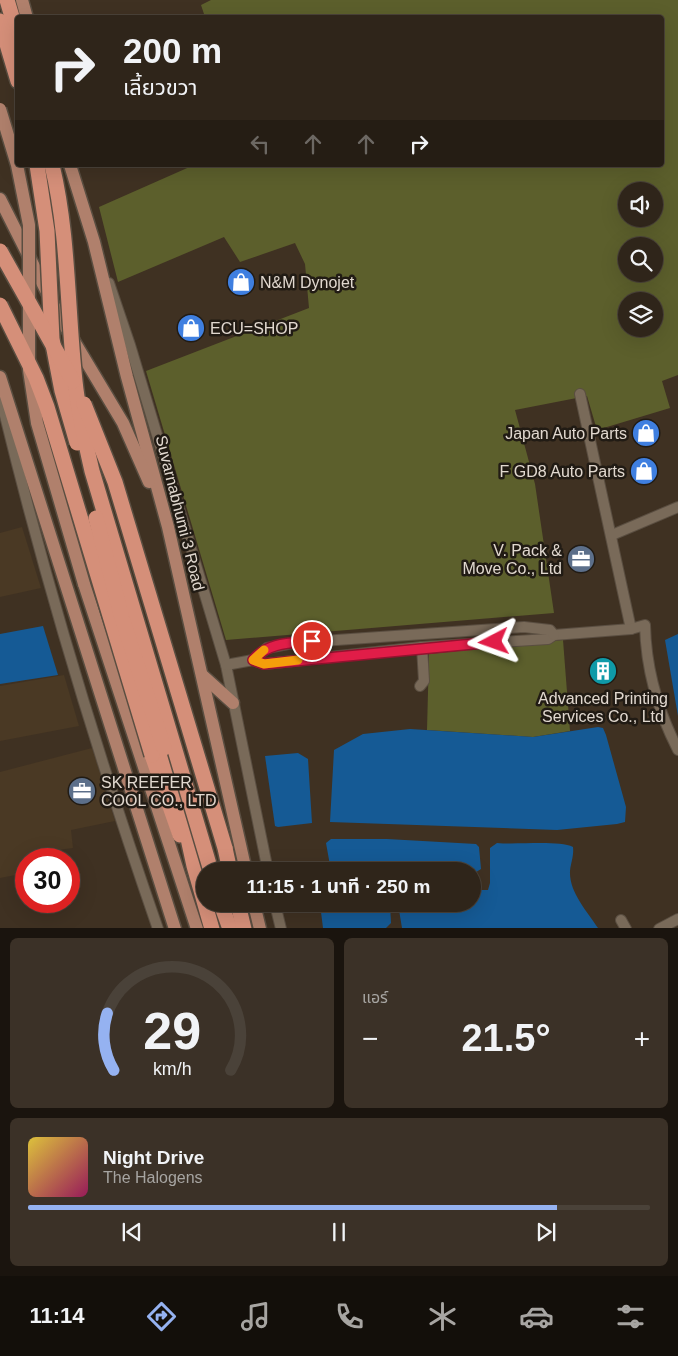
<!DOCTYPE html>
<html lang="th">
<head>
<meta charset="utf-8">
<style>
	body { margin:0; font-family:Helvetica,"Noto Sans Thai",sans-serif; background:#3b3127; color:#f1f3f6; height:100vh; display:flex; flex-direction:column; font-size:19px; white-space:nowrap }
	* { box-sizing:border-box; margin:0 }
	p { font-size:16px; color:#a7a5a2 }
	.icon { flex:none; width:28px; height:28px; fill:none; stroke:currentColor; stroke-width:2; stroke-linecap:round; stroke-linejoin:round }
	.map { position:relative; height:928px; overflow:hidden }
	.drawer { display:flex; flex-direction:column; gap:10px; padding:10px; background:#1a140e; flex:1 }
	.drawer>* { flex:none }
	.banner { position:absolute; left:15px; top:15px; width:649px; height:152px; border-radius:5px; box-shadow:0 5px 20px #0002,0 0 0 1px #4a4239; background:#2f251a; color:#f1f3f6; overflow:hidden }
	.fabs { position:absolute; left:618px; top:182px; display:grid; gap:10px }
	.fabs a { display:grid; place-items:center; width:45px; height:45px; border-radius:50%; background:#2f251a; box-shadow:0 5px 20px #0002,0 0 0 1px #4a4239; font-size:25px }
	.speed { position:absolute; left:15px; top:848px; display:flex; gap:10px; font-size:25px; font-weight:700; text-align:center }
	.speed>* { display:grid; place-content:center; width:65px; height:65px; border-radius:50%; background:#2f251a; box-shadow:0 5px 20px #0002,0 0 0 1px #4a4239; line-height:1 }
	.speed .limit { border:8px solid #d22; background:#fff; color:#111 }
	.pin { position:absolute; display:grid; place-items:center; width:42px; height:42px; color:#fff; margin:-21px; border:2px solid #fff; border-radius:50%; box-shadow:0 1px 5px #0007 }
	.me { position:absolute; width:55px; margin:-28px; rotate:266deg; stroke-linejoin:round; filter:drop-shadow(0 0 4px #0008) }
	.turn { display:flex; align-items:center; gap:18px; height:105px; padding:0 25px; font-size:22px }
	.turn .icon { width:65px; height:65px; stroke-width:2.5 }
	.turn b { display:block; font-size:35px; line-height:42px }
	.lanes { display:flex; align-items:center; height:48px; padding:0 25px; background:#0003; justify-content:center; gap:25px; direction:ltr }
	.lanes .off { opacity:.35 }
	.big { font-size:38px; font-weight:700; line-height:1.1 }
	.drawer .widget { flex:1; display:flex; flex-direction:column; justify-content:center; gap:8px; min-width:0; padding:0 18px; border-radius:8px; background:#3b3127 }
	.drawer .dial { align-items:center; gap:0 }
	.dial svg { height:130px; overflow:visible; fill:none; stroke:#4a4239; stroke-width:7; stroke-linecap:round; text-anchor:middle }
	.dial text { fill:#f1f3f6; stroke:none }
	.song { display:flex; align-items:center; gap:15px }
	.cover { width:60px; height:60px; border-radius:8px; background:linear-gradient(135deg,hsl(50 70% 55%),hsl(330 70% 35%)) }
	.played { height:5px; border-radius:2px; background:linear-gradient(90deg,#95b2f1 85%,#4a4239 85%) }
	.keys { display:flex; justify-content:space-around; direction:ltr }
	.heat { display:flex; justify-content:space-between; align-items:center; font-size:28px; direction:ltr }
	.drawer .tiles { flex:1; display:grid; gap:10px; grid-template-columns:1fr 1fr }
	.widget:last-child { grid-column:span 2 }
	.trip { position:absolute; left:196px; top:862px; width:285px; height:50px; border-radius:25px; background:#2f251a; box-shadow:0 5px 20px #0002,0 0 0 1px #4a4239; font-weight:700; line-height:50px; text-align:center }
	.dock { display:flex; height:80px; justify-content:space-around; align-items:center; background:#130f0a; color:#a7a5a2 }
	.dock .icon { width:35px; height:35px }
	.dock .active { color:#95b2f1 }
	.dock b { font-size:22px; color:#f1f3f6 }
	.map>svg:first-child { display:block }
	.built { fill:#4a3924 }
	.green { fill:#5c5f2c; fill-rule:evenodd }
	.water { fill:#155a95 }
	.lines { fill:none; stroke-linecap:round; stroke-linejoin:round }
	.minor-casing { stroke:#5a4e41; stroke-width:12 }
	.major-casing { stroke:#5a4e41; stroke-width:15 }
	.highway-casing { stroke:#5a4e41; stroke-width:18 }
	.minor { stroke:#796a59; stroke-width:10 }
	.major { stroke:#b0806c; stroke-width:12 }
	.highway { stroke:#d58f79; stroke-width:15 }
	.major-bridge-casing { stroke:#5a4e41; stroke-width:15; stroke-linecap:butt }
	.highway-bridge-casing { stroke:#5a4e41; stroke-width:18; stroke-linecap:butt }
	.major-bridge { stroke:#b0806c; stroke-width:12 }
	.highway-bridge { stroke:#d58f79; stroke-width:15 }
	.route-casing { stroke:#92132f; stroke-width:12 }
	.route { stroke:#e11d48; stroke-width:9 }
	.slow { stroke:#f59e0b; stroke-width:9 }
	.labels { text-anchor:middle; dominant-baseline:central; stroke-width:5; stroke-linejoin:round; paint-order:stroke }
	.poi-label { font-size:16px; fill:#e1d8cf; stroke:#211b14; text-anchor:start }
	.street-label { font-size:16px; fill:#e1d8cf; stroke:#211b14 }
</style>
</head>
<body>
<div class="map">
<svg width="678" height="929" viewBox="0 0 678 929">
	<rect width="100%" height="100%" fill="#3f3122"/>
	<g class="built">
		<path d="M22 527 41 588 0 597V533Z"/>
		<path d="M64 675 79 726 0 741V686Z"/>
		<path d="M92 748 115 821 71 830 73 848 29 854 28 859H26V873L0 878V772Z"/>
	</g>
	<g class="green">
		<path d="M211 0H678V375L662 381 670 408 597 430 587 396 515 410 535 484 554 613 226 640 146 371 309 308 305 264 295 243 240 262 224 237 118 282 99 207 194 165H661V18L205 17 201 5ZM626 191H654V219H626ZM626 246H654V274H626ZM626 301H654V329H626Z"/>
		<path d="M563 640 570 731 533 737 427 730 429 654Z"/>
	</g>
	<g class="water">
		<path d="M43 626 58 675 0 684V634Z"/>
		<path d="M678 634V716L665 640Z"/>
		<path d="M598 727 603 728 606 735 626 807 625 822 617 824 557 830 330 822 334 750 363 734 410 729 533 737Z"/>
		<path d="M298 753 308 759 312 823 278 827 275 826 265 756Z"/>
		<path d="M331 839H387L476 844 479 847 481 869 473 874 472 871H331L326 843Z"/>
		<path d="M497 843C517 845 559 840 573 847 574 856 571 862 570 871 569 892 587 911 598 928H402L398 904H472L473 890H488L490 883V848Z"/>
		<path d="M320 904H390L391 923 386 928H323Z"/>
	</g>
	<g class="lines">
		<defs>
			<g id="minor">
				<path d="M109 283 130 345 226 665 268 871"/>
				<path d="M580 394 631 629"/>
				<path d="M0 395C43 575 97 753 158 929"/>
				<path d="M612 535 678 507"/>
				<path d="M253 660 265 664 422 647 548 639 554 635 631 629 645 625C646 669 658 711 678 750"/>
				<path d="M226 665 253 660 267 648 293 643 524 627 550 630 554 635"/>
				<path d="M420 686 424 681 422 647"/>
				<path d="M275 904 281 929"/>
				<path d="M621 920 626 929"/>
				<path d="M659 929 678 919"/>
			</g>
			<g id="major">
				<path d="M22 0 27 18"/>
				<path d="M70 165 94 242 127 377 168 527 246 871"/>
				<path d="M0 199 59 316 123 423 149 482"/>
				<path d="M0 377 175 929"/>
				<path d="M84 584 197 929"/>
				<path d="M202 675 233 703"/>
				<path d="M254 904 260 929"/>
			</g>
			<g id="highway">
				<path d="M7 0 18 37"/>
				<path d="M0 21 18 81"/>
				<path d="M165 751 178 793 194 866 212 929"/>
				<path d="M152 755 180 835"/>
				<path d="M225 848 230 871"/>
				<path d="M221 904 230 929"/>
				<path d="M238 904 244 929"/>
			</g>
		</defs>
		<use href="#minor" class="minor-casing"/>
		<use href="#major" class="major-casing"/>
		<use href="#highway" class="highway-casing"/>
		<use href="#minor" class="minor"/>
		<use href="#major" class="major"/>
		<use href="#highway" class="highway"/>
		<defs>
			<path id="major-bridge" d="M0 109 17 165 29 225V370L37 423 84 584"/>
			<g id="highway-bridge">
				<path d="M37 165 47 231 52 339 62 391 77 443"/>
				<path d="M52 165C69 236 67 309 75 381 78 411 85 441 92 471L211 871"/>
				<path d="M0 251 73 381"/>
				<path d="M0 305 36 378 47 407 152 755"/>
				<path d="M84 404 115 482 225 848"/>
				<path d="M96 518 122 618 164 748"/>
			</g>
		</defs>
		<use href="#major-bridge" class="major-bridge-casing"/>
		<use href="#highway-bridge" class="highway-bridge-casing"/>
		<use href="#major-bridge" class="major-bridge"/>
		<use href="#highway-bridge" class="highway-bridge"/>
	</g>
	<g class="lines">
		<defs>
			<path id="route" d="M312 641C291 643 268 642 253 660L264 664 494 642"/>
		</defs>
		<use href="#route" class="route-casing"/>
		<use href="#route" class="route"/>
		<path class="slow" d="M264 650 253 660 264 664 298 660"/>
	</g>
	<defs>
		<symbol id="shop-disc" viewBox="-11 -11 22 22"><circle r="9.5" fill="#3f7fe0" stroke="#211b14"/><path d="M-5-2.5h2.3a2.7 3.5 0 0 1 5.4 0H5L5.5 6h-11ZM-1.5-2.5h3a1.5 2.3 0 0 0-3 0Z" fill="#fff"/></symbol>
		<symbol id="office-disc" viewBox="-11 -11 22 22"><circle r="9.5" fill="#5c6f8a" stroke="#211b14"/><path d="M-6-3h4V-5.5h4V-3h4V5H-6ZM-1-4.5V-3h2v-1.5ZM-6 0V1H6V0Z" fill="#fff"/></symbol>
		<symbol id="building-disc" viewBox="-11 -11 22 22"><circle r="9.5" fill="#0f9aa8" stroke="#211b14"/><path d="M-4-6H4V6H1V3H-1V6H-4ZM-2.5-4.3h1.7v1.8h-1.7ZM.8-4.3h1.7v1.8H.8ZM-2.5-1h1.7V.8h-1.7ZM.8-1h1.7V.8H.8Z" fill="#fff"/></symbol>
	</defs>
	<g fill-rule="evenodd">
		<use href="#shop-disc" x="225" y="266" width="32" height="32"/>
		<use href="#shop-disc" x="175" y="312" width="32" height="32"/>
		<use href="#shop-disc" x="630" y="417" width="32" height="32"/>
		<use href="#shop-disc" x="628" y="455" width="32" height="32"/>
		<use href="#office-disc" x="565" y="543" width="32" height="32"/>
		<use href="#building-disc" x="587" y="655" width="32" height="32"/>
		<use href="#office-disc" x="66" y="775" width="32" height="32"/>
	</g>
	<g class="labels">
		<g class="poi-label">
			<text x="260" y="282">N&amp;M Dynojet</text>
			<text x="210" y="328">ECU=SHOP</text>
			<text x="627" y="433" text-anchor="end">Japan Auto Parts</text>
			<text x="625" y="471" text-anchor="end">F GD8 Auto Parts</text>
			<text x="562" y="550" text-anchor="end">V. Pack &amp;<tspan x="562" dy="18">Move Co., Ltd</tspan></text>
			<text x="603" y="698" text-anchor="middle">Advanced Printing<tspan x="603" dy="18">Services Co., Ltd</tspan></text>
			<text x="101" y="782">SK REEFER<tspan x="101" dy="18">COOL CO., LTD</tspan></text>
		</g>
		<g class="street-label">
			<text transform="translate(180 513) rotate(76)">Suvarnabhumi 3 Road</text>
		</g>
	</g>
</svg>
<div class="fabs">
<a><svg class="icon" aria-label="sound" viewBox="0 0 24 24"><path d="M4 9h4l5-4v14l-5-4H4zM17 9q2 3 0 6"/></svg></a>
<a><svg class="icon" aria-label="search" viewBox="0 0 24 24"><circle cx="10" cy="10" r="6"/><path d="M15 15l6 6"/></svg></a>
<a><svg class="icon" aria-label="layers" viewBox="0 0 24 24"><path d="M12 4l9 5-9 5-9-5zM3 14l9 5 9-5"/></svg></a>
</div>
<div class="speed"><div class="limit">30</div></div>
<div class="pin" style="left:312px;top:641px;background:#d93025"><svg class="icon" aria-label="arrive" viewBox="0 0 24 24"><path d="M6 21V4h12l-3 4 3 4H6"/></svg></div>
<svg class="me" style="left:494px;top:642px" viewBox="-20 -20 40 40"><path d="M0-17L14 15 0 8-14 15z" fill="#e11d48" stroke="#fff" stroke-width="4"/></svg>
<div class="trip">11:15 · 1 นาที · 250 m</div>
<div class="banner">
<div class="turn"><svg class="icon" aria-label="right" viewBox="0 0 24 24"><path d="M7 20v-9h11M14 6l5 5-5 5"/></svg><div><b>200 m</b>เลี้ยวขวา</div></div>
<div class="lanes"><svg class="icon off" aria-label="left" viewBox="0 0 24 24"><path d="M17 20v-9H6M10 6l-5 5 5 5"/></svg><svg class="icon off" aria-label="ahead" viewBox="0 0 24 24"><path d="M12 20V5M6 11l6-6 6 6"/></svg><svg class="icon off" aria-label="ahead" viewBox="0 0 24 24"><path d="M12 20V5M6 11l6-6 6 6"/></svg><svg class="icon" aria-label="right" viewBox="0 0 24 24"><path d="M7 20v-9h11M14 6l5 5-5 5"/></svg></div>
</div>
</div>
<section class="drawer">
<div class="tiles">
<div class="widget dial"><svg viewBox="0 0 100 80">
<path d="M14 69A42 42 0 1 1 86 69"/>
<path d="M14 69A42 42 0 0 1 10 34" stroke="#95b2f1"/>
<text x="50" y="56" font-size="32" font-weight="700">29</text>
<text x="50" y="72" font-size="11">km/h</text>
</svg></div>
<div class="widget"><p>แอร์</p>
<div class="heat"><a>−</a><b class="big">21.5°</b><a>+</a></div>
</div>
<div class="widget">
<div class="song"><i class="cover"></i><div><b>Night Drive</b><p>The Halogens</p></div></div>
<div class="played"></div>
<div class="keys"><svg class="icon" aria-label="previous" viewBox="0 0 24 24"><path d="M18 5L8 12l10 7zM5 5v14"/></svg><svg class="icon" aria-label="pause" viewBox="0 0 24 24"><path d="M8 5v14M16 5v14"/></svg><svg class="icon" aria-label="next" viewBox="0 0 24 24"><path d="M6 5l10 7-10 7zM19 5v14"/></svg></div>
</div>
</div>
</section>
<nav class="dock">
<b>11:14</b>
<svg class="icon active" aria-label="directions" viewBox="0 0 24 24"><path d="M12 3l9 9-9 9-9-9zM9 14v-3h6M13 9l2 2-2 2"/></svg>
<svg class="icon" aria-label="music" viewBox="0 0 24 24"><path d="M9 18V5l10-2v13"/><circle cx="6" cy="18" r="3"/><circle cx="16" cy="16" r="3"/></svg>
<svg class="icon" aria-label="phone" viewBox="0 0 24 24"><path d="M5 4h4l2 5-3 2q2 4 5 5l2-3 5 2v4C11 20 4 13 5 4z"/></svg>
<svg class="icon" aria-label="climate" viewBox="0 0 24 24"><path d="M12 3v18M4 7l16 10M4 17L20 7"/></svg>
<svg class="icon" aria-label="car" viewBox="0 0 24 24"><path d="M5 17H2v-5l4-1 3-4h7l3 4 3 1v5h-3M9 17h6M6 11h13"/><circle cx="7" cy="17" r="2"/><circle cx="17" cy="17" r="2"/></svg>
<svg class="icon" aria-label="filters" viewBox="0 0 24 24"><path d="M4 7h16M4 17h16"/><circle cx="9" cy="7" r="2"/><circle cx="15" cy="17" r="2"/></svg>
</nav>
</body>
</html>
